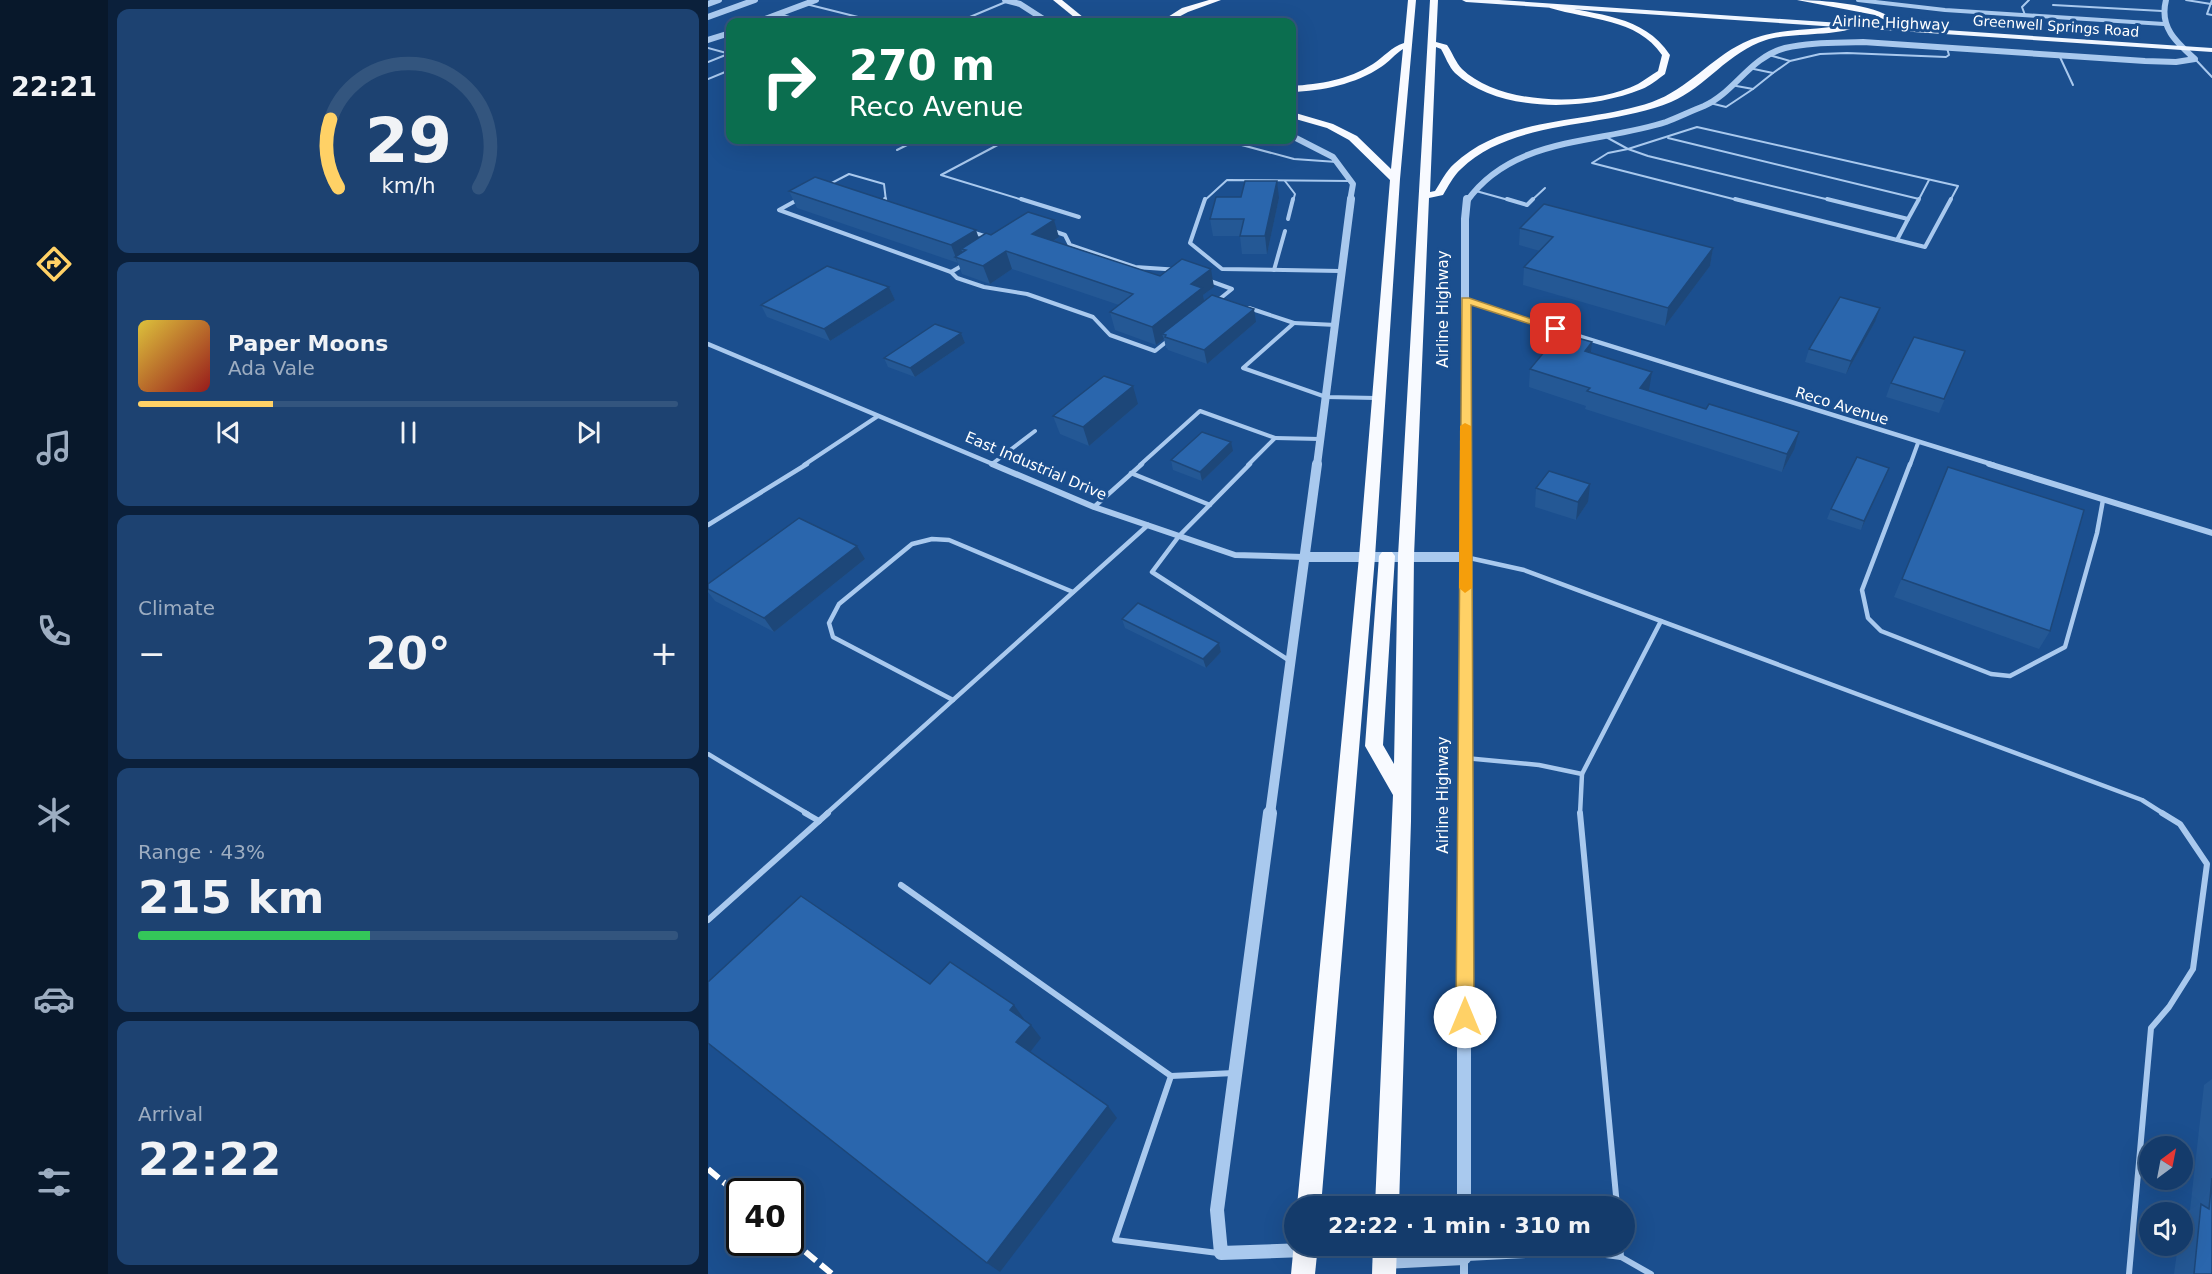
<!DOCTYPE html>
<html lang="en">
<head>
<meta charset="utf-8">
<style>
	body { margin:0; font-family:"DejaVu Sans",sans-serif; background:#1d4271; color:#f1f3f6; height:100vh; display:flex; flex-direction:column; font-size:22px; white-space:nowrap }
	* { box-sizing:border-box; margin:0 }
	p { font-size:20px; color:#9dadc1 }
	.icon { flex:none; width:33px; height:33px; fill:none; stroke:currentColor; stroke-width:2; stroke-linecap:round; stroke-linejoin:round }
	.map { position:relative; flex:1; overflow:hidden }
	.panel { display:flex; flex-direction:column; gap:9px; padding:9px; background:#0b203b; width:600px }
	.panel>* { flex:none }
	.banner { position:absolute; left:18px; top:18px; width:570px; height:126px; border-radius:12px; box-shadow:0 6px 24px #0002,0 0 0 2px #33557e; background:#0b6e4f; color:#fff; overflow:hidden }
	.needle { width:39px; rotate:32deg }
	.controls { position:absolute; left:1431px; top:1136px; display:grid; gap:12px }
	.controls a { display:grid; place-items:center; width:54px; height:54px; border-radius:50%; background:#143b6b; box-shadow:0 6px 24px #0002,0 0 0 2px #33557e; font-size:30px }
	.speed { position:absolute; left:18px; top:1178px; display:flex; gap:12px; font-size:30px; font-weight:700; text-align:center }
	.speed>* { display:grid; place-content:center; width:78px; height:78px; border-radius:50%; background:#143b6b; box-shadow:0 6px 24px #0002,0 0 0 2px #33557e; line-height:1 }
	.speed .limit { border:3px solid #111; border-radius:9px; background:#fff; color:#111 }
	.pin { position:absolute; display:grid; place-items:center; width:51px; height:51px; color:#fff; margin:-26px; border-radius:12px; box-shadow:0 3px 9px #0006 }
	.me { position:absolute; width:66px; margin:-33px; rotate:0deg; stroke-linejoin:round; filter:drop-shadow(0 0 4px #0008) }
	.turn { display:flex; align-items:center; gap:21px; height:126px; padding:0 24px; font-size:27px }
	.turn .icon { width:78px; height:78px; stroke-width:2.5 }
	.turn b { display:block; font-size:42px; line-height:51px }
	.big { font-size:45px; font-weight:700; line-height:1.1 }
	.panel .card { flex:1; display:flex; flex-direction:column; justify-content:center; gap:9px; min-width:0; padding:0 21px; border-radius:12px; background:#1d4271 }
	.panel .dial { align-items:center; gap:0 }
	.dial svg { height:156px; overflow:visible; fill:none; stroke:#33557e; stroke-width:7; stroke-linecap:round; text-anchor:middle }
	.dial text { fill:#f1f3f6; stroke:none }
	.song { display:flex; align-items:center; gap:18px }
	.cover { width:72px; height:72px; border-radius:9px; background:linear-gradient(135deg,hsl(50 70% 55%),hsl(0 70% 35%)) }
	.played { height:6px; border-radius:3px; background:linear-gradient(90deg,#ffd166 25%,#33557e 25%) }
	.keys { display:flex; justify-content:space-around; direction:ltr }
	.heat { display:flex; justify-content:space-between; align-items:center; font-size:33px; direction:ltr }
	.charge { height:9px; border-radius:4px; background:linear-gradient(90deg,#34c759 43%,#33557e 0) }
	.trip { position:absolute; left:576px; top:1196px; width:351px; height:60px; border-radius:30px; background:#143b6b; box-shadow:0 6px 24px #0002,0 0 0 2px #33557e; font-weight:700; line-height:60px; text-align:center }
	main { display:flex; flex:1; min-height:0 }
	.menu { display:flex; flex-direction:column; width:108px; justify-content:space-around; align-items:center; background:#08182b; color:#9dadc1 }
	.menu .icon { width:42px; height:42px }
	.menu .on { color:#ffd166 }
	.menu b { font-size:27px; color:#f1f3f6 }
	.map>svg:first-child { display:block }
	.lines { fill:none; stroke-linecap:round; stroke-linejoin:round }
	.service-far3 { stroke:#a9c9ee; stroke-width:2 }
	.service-far2 { stroke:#a9c9ee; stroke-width:4 }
	.service-far1 { stroke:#a9c9ee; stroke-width:4.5 }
	.service { stroke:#a9c9ee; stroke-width:6 }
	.minor-far3 { stroke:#a9c9ee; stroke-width:4 }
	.minor-far2 { stroke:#a9c9ee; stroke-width:4.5 }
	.minor-far1 { stroke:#a9c9ee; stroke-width:6 }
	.minor { stroke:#a9c9ee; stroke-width:8 }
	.tertiary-far3 { stroke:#a9c9ee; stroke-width:6 }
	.tertiary-far2 { stroke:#a9c9ee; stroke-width:8 }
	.tertiary-far1 { stroke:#a9c9ee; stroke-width:10 }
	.tertiary { stroke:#a9c9ee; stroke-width:14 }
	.primary { fill:#f0f6ff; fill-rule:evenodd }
	.trunk { fill:#f8faff; fill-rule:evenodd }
	.rail { stroke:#fff; stroke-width:6; stroke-dasharray:14 6; stroke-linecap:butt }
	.wall { fill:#245895 }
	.shaded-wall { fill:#1d4779 }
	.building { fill:#2a66ad; stroke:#1d4779; stroke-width:1.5 }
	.route { fill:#ffd166; stroke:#a68842; stroke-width:1.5 }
	.slow { fill:#f59e0b }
	.labels { text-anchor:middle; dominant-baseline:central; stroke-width:6; stroke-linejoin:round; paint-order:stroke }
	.far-street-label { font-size:14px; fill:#fff; stroke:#1b4f8f }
	.street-label { font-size:15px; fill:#fff; stroke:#1b4f8f }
</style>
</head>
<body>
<main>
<nav class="menu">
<b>22:21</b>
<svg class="icon on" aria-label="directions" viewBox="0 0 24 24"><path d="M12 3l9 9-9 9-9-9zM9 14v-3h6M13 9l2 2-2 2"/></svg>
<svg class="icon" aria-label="music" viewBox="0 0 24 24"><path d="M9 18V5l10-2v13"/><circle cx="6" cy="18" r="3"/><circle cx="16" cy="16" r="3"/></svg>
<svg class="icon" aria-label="phone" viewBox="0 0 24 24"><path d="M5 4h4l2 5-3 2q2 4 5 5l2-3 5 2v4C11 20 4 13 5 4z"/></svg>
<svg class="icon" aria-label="climate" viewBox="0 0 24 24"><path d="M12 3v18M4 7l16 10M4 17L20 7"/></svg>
<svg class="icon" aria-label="car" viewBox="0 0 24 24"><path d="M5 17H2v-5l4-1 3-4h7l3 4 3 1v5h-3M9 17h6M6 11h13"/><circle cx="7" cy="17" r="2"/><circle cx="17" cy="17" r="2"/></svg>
<svg class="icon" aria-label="filters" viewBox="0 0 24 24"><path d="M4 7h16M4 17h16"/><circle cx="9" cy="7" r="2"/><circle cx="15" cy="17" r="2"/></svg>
</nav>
<section class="panel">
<div class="card dial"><svg viewBox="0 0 100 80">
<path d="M14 69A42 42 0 1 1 86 69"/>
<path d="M14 69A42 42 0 0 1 10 34" stroke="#ffd166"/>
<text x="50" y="56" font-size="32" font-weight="700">29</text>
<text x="50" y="72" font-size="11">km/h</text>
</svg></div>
<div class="card">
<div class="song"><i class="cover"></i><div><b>Paper Moons</b><p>Ada Vale</p></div></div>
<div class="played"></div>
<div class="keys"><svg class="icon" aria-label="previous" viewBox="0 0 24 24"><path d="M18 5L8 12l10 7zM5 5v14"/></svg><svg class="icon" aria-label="pause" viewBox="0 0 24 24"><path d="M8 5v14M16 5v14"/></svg><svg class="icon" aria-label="next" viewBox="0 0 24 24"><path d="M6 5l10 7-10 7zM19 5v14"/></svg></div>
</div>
<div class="card"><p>Climate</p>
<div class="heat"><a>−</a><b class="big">20°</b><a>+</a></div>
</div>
<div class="card"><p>Range · 43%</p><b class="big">215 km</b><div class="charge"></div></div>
<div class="card"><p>Arrival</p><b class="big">22:22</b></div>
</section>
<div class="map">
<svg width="1504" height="1274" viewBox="0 0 1504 1274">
	<rect width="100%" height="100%" fill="#1b4f8f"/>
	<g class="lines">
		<g class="service-far3">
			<path d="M1478 0 1503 4"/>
			<path d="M1504 0 1499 14 1504 15"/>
			<path d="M98 4 170 22"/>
			<path d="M1345 5 1454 11"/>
			<path d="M71 14 99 22"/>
			<path d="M1317 15 1314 7 1321 0"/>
			<path d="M250 22 300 1"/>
			<path d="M0 48 22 54"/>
			<path d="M1061 55 1082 61 1112 54 1139 53 1238 57 1241 55 1239 48"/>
			<path d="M1351 55 1365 85"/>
			<path d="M1487 59 1504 77"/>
			<path d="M0 62 20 54"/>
			<path d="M1041 68 1065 73 1082 61"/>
			<path d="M0 79 22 70"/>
			<path d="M1023 85 1045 89 1065 73"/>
			<path d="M1002 103 1018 107 1045 89"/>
			<path d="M898 137 920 149"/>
			<path d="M960 138 1211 199"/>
			<path d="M299 140 233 175 318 201"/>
			<path d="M515 140 586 159 629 162"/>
			<path d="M920 149 940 156 1126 201"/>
			<path d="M920 149 900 153 884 163 1033 201"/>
			<path d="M920 149 989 127 1250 186 1242 201"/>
			<path d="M189 150 209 140"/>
			<path d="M577 181 587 194 585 201"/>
			<path d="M768 191 804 201"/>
			<path d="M89 201 141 174 176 184 178 201"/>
			<path d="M496 201 519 180 642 181"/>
			<path d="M823 201 837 188"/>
			<path d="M1210 201 1221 180"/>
		</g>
		<g class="service-far2">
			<path d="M91 199 71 210 243 272 249 278 276 287 319 294 385 317 402 335 447 351 524 289 472 270 427 267 362 245 357 235 322 223 292 241 178 205 177 199"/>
			<path d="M313 199 371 217"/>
			<path d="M497 199 482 243 514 269 632 271"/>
			<path d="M799 199 819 205 825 199"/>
			<path d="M1027 199 1217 247 1243 199"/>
			<path d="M1119 199 1200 219 1189 240"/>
			<path d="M580 219 585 199"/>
			<path d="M1200 219 1211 199"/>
			<path d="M566 270 577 231"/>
			<path d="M243 272 257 264"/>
			<path d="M541 308 586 323 535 368 618 397 668 398"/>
			<path d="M586 323 628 325"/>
			<path d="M567 438 612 439"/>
			<path d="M284 464 327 431"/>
			<path d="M96 465 170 416"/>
			<path d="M432 465 492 411 567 438 540 465"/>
			<path d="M1202 465 1210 443"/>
		</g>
		<g class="service-far1">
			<path d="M542 464 471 536 444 572 582 661"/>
			<path d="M1202 464 1154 590 1160 618 1173 631 1283 674 1302 676 1357 647 1389 533 1395 500"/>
			<path d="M423 473 502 505"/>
			<path d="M386 507 434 464"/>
			<path d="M0 525 99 464"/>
			<path d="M757 557 816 570 1434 800 1456 814"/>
			<path d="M245 700 125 637 121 623 131 604 204 544 224 539 241 540 365 592"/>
			<path d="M0 754 100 814"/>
			<path d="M757 758 831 765 874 774 953 621"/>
			<path d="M118 814 440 525"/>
			<path d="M872 814 874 774"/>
		</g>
		<g class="service">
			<path d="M97 813 111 821"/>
			<path d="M872 813 909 1206"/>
			<path d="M193 885 463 1076 526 1073"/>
			<path d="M0 920 120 813"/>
			<path d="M463 1076 407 1240 510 1253"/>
			<path d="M912 1245 913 1257"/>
			<path d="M759 1258 875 1252 913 1257 943 1274"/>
			<path d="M1421 1274 1443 1028 1461 1007 1485 969 1499 864 1472 824 1454 813"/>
		</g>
		<path class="minor-far3" d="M1150 0 1237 10 1456 24"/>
		<g class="minor-far2">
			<path d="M758 301 1286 465"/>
			<path d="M0 344 287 465"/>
		</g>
		<g class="minor-far1">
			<path d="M284 464 386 507 527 555 596 557"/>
			<path d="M1281 464 1504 533"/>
		</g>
		<path class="minor" d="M756 1258V1274"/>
		<g class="tertiary-far3">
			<path d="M297 0 312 4 340 22"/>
			<path d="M0 4 11 0"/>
			<path d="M0 17 47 0"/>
			<path d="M49 22 108 0"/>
			<path d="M0 40 22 33"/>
			<path d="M584 136 625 157 645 184 642 201"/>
			<path d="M759 201C805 136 890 144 958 122 971 117 983 111 996 106 1026 93 1042 57 1077 48 1102 42 1129 43 1155 42L1437 61 1468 62 1487 59C1468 42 1451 27 1458 0"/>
		</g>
		<g class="tertiary-far2">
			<path d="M609 465 643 199"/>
			<path d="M757 465V219L759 199"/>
		</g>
		<g class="tertiary-far1">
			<path d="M596 557H757"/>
			<path d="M562 814 609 464"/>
			<path d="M756 814 757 464"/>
		</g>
		<g class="tertiary">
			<path d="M562 813 509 1210 513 1253 597 1250"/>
			<path d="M756 1206V813"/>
			<path d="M676 1262 756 1258V1245"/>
		</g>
		<path class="primary" d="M754 0H791L1504 48V52L758 2Z"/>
		<g class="trunk">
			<path d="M345 0H354L381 22H372Z"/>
			<path d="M501 0H513L480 12 461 22H452L474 8Z"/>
			<path d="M700 0H708L692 179 667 557 613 1206H589L651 557 682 180 641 140 619 128 584 118V112L625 124 649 136 683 169 695 49C687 54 681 62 673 67 648 84 614 91 584 92V86C612 84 640 80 665 64 676 57 683 47 696 43Z"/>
			<path d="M722 0H730L728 42 739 45C744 52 748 63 754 69 792 106 885 107 930 84 937 80 943 75 950 71L954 55C929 18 881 20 842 8L841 6 845 4C889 16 935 14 962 55L957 74C950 79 942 86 934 89 880 111 792 114 747 73 741 67 737 56 733 49L728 47 722 192 727 191C733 182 738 171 746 164 798 115 880 124 944 102 980 89 1002 59 1035 43 1071 25 1110 33 1147 22L1151 25C1135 37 1082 32 1058 40 1020 52 998 87 963 102 898 129 805 118 753 169 745 176 740 187 735 195L721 198 706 556 703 821 691 1206H667L685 795 657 746 671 556 674 552H684L687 556 675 745 686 764 690 556Z"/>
			<path d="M1089 0C1113 0 1167 4 1185 19L1181 22 1167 15Z"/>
			<path d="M586 1243 610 1245 607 1274H583Z"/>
			<path d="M665 1245H689L688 1274H664Z"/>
		</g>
		<g class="rail">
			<path d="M0 1169 32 1196"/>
			<path d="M82 1239 124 1274"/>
		</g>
	</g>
	<g class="wall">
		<path d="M81 191 271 238 283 235 351 237 346 241 452 276 506 287 495 295 496 301 548 322 499 364 460 350 459 348H458L456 339 448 345 407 330 402 312 411 305 304 269 282 284 254 274 250 263 89 208Z"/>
		<path d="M571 198 559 254H534L532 236H505L502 219Z"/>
		<path d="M812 228 1005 248 1002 266 957 326 815 285 816 267 832 251 811 245Z"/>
		<path d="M181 287 187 300 122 341 59 317 53 305Z"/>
		<path d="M1167 322 1138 374 1097 362 1101 349Z"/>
		<path d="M253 333 257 343 207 377 180 367 176 358Z"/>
		<path d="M1257 351 1231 413 1178 397 1183 383Z"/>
		<path d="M883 353 941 390 940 391 1086 450 1074 472 877 409 878 406 821 387 822 369Z"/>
		<path d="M430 404 381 446 352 434 345 416Z"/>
		<path d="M525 451 494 481 465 470 463 460Z"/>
		<path d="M1240 467 1342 631 1331 649 1186 597Z"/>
		<path d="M1181 468 1153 530 1119 519 1123 509Z"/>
		<path d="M828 488 880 502 868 520 827 507Z"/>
		<path d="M157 559 66 632 7 601 0 592V584Z"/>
		<path d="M414 619 511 643 513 652 498 668 417 628Z"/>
		<path d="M1504 1079V1274H1466L1470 1245H1474V1214L1482 1210 1496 1085Z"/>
	</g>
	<g class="shaded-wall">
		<path d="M569 181 571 198 559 254 557 236Z"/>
		<path d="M346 220 351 237 330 251 324 234Z"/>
		<path d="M268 230 274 247 258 250 253 249 257 258 247 257 250 263 243 245Z"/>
		<path d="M1005 248 1002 266 957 326 960 308Z"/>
		<path d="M298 251 304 269 282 284 275 266Z"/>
		<path d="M503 269 506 287 495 295 497 305 458 335 454 334 456 339 448 345 444 327 483 284Z"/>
		<path d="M181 287 187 300 122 341 116 329Z"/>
		<path d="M1172 308 1167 322 1138 374 1143 361Z"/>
		<path d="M546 309 548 322 499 364 496 350Z"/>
		<path d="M253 333 257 343 207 377 202 368Z"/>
		<path d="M884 342 882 360 877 351Z"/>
		<path d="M944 372 941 390 929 406 932 388Z"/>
		<path d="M425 386 430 404 381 446 375 427Z"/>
		<path d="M1091 432 1086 450 1074 472 1079 454Z"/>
		<path d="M523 442 525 451 494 481 492 472Z"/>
		<path d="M1181 468 1177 477 1153 530 1156 521Z"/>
		<path d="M882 484 880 502 868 520 870 502Z"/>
		<path d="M149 546 157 559 66 632 56 618Z"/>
		<path d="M511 643 513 652 498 668 495 659Z"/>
		<path d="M306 1005 316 1019 312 1024 302 1010Z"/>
		<path d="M323 1025 333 1038 319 1056 308 1042Z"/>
		<path d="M400 1106 409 1118 292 1272 279 1263Z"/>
	</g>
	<g class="building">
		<path d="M107 177 268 230 243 245 81 191Z"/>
		<path d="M537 181H569L557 236H532L536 219H502L508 197H533Z"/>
		<path d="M836 204 1005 248 960 308 816 267 845 237 812 228Z"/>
		<path d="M320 212 346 220 324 234 452 276 474 259 503 269 483 284 494 288 444 327 402 312 425 294 298 251 275 266 247 257 258 250 253 249 278 233 283 235Z"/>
		<path d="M119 266 181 287 116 329 53 305Z"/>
		<path d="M504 295 546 309 496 350 457 337 458 335 454 334Z"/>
		<path d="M1132 297 1172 308 1143 361 1101 349Z"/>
		<path d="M227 324 253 333 202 368 176 358Z"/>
		<path d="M852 333 884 342 877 351 944 372 932 388 998 409 1001 404 1091 432 1079 454 879 391 882 388 822 369Z"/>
		<path d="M1206 337 1257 351 1236 399 1183 383Z"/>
		<path d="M396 376 425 386 375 427 345 416Z"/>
		<path d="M494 432 523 442 492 472 463 460Z"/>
		<path d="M1149 457 1181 468 1156 521 1123 509Z"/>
		<path d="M1240 467 1376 510 1342 631 1194 579Z"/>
		<path d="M841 471 882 484 870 502 828 488Z"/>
		<path d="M91 518 149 546 56 618 0 589V584Z"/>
		<path d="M430 603 511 643 495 659 414 619Z"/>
		<path d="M93 896 222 984 242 962 306 1005 302 1010 323 1025 308 1042 400 1106 279 1263 0 1043V982Z"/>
		<path d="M1504 1178V1274H1486L1493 1204 1501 1209Z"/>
	</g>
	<path class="route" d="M754 298H761L853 329 844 331 763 305 766 1017 763 1023 757 1026 750 1023 748 1017Z"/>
	<path class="slow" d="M757 423 763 426 764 588 757 593 751 588 752 426Z"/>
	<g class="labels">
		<g class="far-street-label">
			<text transform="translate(1348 26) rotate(4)">Greenwell Springs Road</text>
		</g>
		<g class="street-label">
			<text transform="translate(1183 23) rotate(2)">Airline Highway</text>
			<text transform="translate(735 309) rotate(-90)">Airline Highway</text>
			<text transform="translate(1134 406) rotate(17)">Reco Avenue</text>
			<text transform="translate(328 466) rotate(23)">East Industrial Drive</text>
			<text transform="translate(735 795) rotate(-90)">Airline Highway</text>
		</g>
	</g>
</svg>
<div class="controls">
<a><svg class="needle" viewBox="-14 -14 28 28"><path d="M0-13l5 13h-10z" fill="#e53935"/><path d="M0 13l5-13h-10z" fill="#9dadc1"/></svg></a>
<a><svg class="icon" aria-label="sound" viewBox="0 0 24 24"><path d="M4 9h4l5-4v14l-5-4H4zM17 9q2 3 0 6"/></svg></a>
</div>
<div class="speed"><div class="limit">40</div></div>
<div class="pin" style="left:848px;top:329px;background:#d93025"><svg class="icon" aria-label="arrive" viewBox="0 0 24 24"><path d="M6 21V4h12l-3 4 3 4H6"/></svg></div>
<svg class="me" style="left:757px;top:1017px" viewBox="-20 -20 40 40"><circle r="19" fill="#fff"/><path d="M0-13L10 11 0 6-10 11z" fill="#ffd166"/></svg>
<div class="trip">22:22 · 1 min · 310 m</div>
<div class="banner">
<div class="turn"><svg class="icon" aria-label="right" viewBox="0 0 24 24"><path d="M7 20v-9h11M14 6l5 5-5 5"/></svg><div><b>270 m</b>Reco Avenue</div></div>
</div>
</div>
</main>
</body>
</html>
